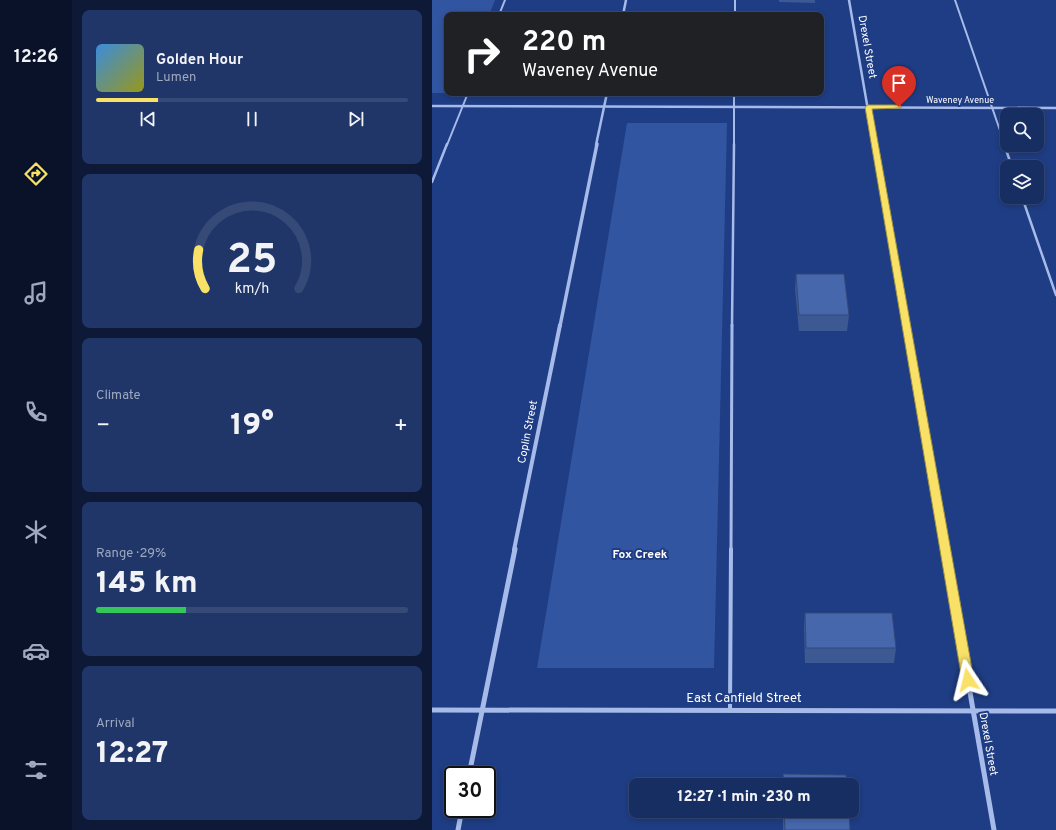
<!DOCTYPE html>
<html lang="en">
<head>
<meta charset="utf-8">
<style>
	body { margin:0; font-family:Overpass,sans-serif; background:#203669; color:#f1f3f6; height:100vh; display:flex; flex-direction:column; font-size:15px; white-space:nowrap }
	* { box-sizing:border-box; margin:0 }
	p { font-size:13px; color:#9ea8be }
	.icon { flex:none; width:22px; height:22px; fill:none; stroke:currentColor; stroke-width:2; stroke-linecap:round; stroke-linejoin:round }
	.map { position:relative; flex:1; overflow:hidden }
	.side { display:flex; flex-direction:column; gap:10px; padding:10px; background:#0d1936; width:360px }
	.side>* { flex:none }
	.top-card { position:absolute; left:12px; top:12px; width:380px; height:84px; border-radius:8px; box-shadow:0 2px 6px #0003,0 0 0 1px #364a78; background:#202124; color:#fff; overflow:hidden }
	.buttons { position:absolute; left:568px; top:108px; display:grid; gap:8px }
	.buttons a { display:grid; place-items:center; width:44px; height:44px; border-radius:8px; background:#172e63; box-shadow:0 2px 6px #0003,0 0 0 1px #364a78; font-size:20px }
	.speed { position:absolute; left:12px; top:766px; display:flex; gap:8px; font-size:20px; font-weight:700; text-align:center }
	.speed>* { display:grid; place-content:center; width:52px; height:52px; border-radius:50%; background:#172e63; box-shadow:0 2px 6px #0003,0 0 0 1px #364a78; line-height:1 }
	.speed .limit { border:2px solid #111; border-radius:6px; background:#fff; color:#111 }
	.pin { position:absolute; display:grid; place-items:center; width:34px; height:34px; color:#fff; margin:-41px -17px; border-radius:50% 50% 50% 0; rotate:-45deg; box-shadow:0 0 4px #0007 }
	.pin .icon { rotate:45deg }
	.me { position:absolute; width:44px; margin:-22px; rotate:350deg; stroke-linejoin:round; filter:drop-shadow(0 0 3px #0008) }
	.turn { display:flex; align-items:center; gap:14px; height:84px; padding:0 12px; font-size:18px }
	.turn .icon { width:52px; height:52px; stroke-width:2.5 }
	.turn b { display:block; font-size:28px; line-height:34px }
	.big { font-size:30px; font-weight:800; line-height:1.1 }
	.side .widget { flex:1; display:flex; flex-direction:column; justify-content:center; gap:6px; min-width:0; padding:0 14px; border-radius:8px; background:#203669 }
	.side .dial { align-items:center; gap:0 }
	.dial svg { height:104px; overflow:visible; fill:none; stroke:#364a78; stroke-width:7; stroke-linecap:round; text-anchor:middle }
	.dial text { fill:#f1f3f6; stroke:none }
	.song { display:flex; align-items:center; gap:12px }
	.cover { width:48px; height:48px; border-radius:6px; background:linear-gradient(135deg,hsl(210 70% 55%),hsl(60 70% 35%)) }
	.played { height:4px; border-radius:2px; background:linear-gradient(90deg,#f8e166 20%,#364a78 20%) }
	.keys { display:flex; justify-content:space-around; direction:ltr }
	.heat { display:flex; justify-content:space-between; align-items:center; font-size:22px; direction:ltr }
	.charge { height:6px; border-radius:3px; background:linear-gradient(90deg,#34c759 29%,#364a78 0) }
	.trip { position:absolute; left:197px; top:778px; width:230px; height:40px; border-radius:8px; background:#172e63; box-shadow:0 2px 6px #0003,0 0 0 1px #364a78; font-weight:800; line-height:40px; text-align:center }
	main { display:flex; flex:1; min-height:0 }
	.tabs { display:flex; flex-direction:column; width:72px; justify-content:space-around; align-items:center; background:#091228; color:#9ea8be }
	.tabs .icon { width:28px; height:28px }
	.tabs .active { color:#f8e166 }
	.tabs b { font-size:18px; color:#f1f3f6 }
	.map>svg:first-child { display:block }
	.green { fill:#3255a1 }
	.lines { fill:none; stroke-linecap:round; stroke-linejoin:round }
	.lane-far3 { stroke:#a6bbe9; stroke-width:2 }
	.lane-far2 { stroke:#a6bbe9; stroke-width:2.5 }
	.lane-far1 { stroke:#a6bbe9; stroke-width:3 }
	.lane { stroke:#a6bbe9; stroke-width:4 }
	.street-far3 { stroke:#a6bbe9; stroke-width:2.5 }
	.street-far2 { stroke:#a6bbe9; stroke-width:3.5 }
	.street-far1 { stroke:#a6bbe9; stroke-width:4 }
	.street { stroke:#a6bbe9; stroke-width:5 }
	.wall { fill:#3d5994 }
	.building { fill:#4767ac; stroke:#324878 }
	.route { fill:#f8e166; stroke:#a19242 }
	.labels { text-anchor:middle; dominant-baseline:central; stroke-width:4; stroke-linejoin:round; paint-order:stroke }
	.far-street-label { font-size:9px; fill:#fff; stroke:#1f3d84 }
	.street-label { font-size:11px; fill:#fff; stroke:#1f3d84 }
	.neighbourhood-label { font-size:12px; font-weight:bold; fill:#fff; stroke:#1f3d84 }
	.near-street-label { font-size:13px; fill:#fff; stroke:#1f3d84 }
</style>
</head>
<body>
<main>
<nav class="tabs">
<b>12:26</b>
<svg class="icon active" aria-label="directions" viewBox="0 0 24 24"><path d="M12 3l9 9-9 9-9-9zM9 14v-3h6M13 9l2 2-2 2"/></svg>
<svg class="icon" aria-label="music" viewBox="0 0 24 24"><path d="M9 18V5l10-2v13"/><circle cx="6" cy="18" r="3"/><circle cx="16" cy="16" r="3"/></svg>
<svg class="icon" aria-label="phone" viewBox="0 0 24 24"><path d="M5 4h4l2 5-3 2q2 4 5 5l2-3 5 2v4C11 20 4 13 5 4z"/></svg>
<svg class="icon" aria-label="climate" viewBox="0 0 24 24"><path d="M12 3v18M4 7l16 10M4 17L20 7"/></svg>
<svg class="icon" aria-label="car" viewBox="0 0 24 24"><path d="M5 17H2v-5l4-1 3-4h7l3 4 3 1v5h-3M9 17h6M6 11h13"/><circle cx="7" cy="17" r="2"/><circle cx="17" cy="17" r="2"/></svg>
<svg class="icon" aria-label="filters" viewBox="0 0 24 24"><path d="M4 7h16M4 17h16"/><circle cx="9" cy="7" r="2"/><circle cx="15" cy="17" r="2"/></svg>
</nav>
<section class="side">
<div class="widget">
<div class="song"><i class="cover"></i><div><b>Golden Hour</b><p>Lumen</p></div></div>
<div class="played"></div>
<div class="keys"><svg class="icon" aria-label="previous" viewBox="0 0 24 24"><path d="M18 5L8 12l10 7zM5 5v14"/></svg><svg class="icon" aria-label="pause" viewBox="0 0 24 24"><path d="M8 5v14M16 5v14"/></svg><svg class="icon" aria-label="next" viewBox="0 0 24 24"><path d="M6 5l10 7-10 7zM19 5v14"/></svg></div>
</div>
<div class="widget dial"><svg viewBox="0 0 100 80">
<path d="M14 69A42 42 0 1 1 86 69"/>
<path d="M14 69A42 42 0 0 1 9 39" stroke="#f8e166"/>
<text x="50" y="56" font-size="32" font-weight="700">25</text>
<text x="50" y="72" font-size="11">km/h</text>
</svg></div>
<div class="widget"><p>Climate</p>
<div class="heat"><a>−</a><b class="big">19°</b><a>+</a></div>
</div>
<div class="widget"><p>Range · 29%</p><b class="big">145 km</b><div class="charge"></div></div>
<div class="widget"><p>Arrival</p><b class="big">12:27</b></div>
</section>
<div class="map">
<svg width="624" height="830" viewBox="0 0 624 830">
	<rect width="100%" height="100%" fill="#1f3d84"/>
	<g class="green">
		<path d="M0 0H63L57 15H15V93H0Z"/>
		<path d="M195 123H295L282 668H105Z"/>
	</g>
	<g class="lines">
		<g class="lane-far3">
			<path d="M303 0V15"/>
			<path d="M523 0 573 145"/>
			<path d="M67 15 73 0"/>
			<path d="M15 145 36 93"/>
			<path d="M302 145V93"/>
		</g>
		<g class="lane-far2">
			<path d="M572 144 580 167"/>
			<path d="M0 182 15 144"/>
			<path d="M590 197 624 295"/>
			<path d="M300 326 302 144"/>
		</g>
		<path class="lane-far1" d="M299 550 300 325"/>
		<path class="lane" d="M298 710 299 549"/>
		<g class="street-far3">
			<path d="M417 0 442 145"/>
			<path d="M191 15 194 0"/>
			<path d="M0 106 624 108"/>
			<path d="M164 145 175 93"/>
		</g>
		<g class="street-far2">
			<path d="M442 144 474 326"/>
			<path d="M128 326 165 144"/>
		</g>
		<g class="street-far1">
			<path d="M474 325 513 550"/>
			<path d="M82 550 128 325"/>
		</g>
		<g class="street">
			<path d="M513 549 562 830"/>
			<path d="M0 710 624 711"/>
			<path d="M37 775 83 549"/>
			<path d="M26 830 30 809"/>
		</g>
	</g>
	<g class="wall">
		<path d="M347 0H383V3L347 2Z"/>
		<path d="M364 274 417 315 415 331H367L363 289Z"/>
		<path d="M373 613 464 648 462 663H373L372 628Z"/>
		<path d="M351 811H417L418 830H351Z"/>
	</g>
	<g class="building">
		<path d="M364 274H412L417 315H367Z"/>
		<path d="M373 613H460L464 648H374Z"/>
		<path d="M351 774 414 775 415 785H352Z"/>
		<path d="M352 811H417L418 830H353Z"/>
	</g>
	<path class="route" d="M467 105 469 106V108L440 109 542 680 540 683 536 685 532 683 530 680 433 107 436 105Z"/>
	<g class="labels">
		<g class="far-street-label">
			<text x="528" y="100">Waveney Avenue</text>
		</g>
		<g class="street-label">
			<text transform="translate(435 47) rotate(80)">Drexel Street</text>
			<text transform="translate(96 432) rotate(-79)">Coplin Street</text>
			<text transform="translate(556 744) rotate(80)">Drexel Street</text>
		</g>
		<g class="neighbourhood-label">
			<text x="208" y="555">Fox Creek</text>
		</g>
		<g class="near-street-label">
			<text x="312" y="699">East Canfield Street</text>
		</g>
	</g>
</svg>
<div class="buttons">
<a><svg class="icon" aria-label="search" viewBox="0 0 24 24"><circle cx="10" cy="10" r="6"/><path d="M15 15l6 6"/></svg></a>
<a><svg class="icon" aria-label="layers" viewBox="0 0 24 24"><path d="M12 4l9 5-9 5-9-5zM3 14l9 5 9-5"/></svg></a>
</div>
<div class="speed"><div class="limit">30</div></div>
<div class="pin" style="left:467px;top:107px;background:#d93025"><svg class="icon" aria-label="arrive" viewBox="0 0 24 24"><path d="M6 21V4h12l-3 4 3 4H6"/></svg></div>
<svg class="me" style="left:536px;top:680px" viewBox="-20 -20 40 40"><path d="M0-17L14 15 0 8-14 15z" fill="#f8e166" stroke="#fff" stroke-width="4"/></svg>
<div class="trip">12:27 · 1 min · 230 m</div>
<div class="top-card">
<div class="turn"><svg class="icon" aria-label="right" viewBox="0 0 24 24"><path d="M7 20v-9h11M14 6l5 5-5 5"/></svg><div><b>220 m</b>Waveney Avenue</div></div>
</div>
</div>
</main>
</body>
</html>
